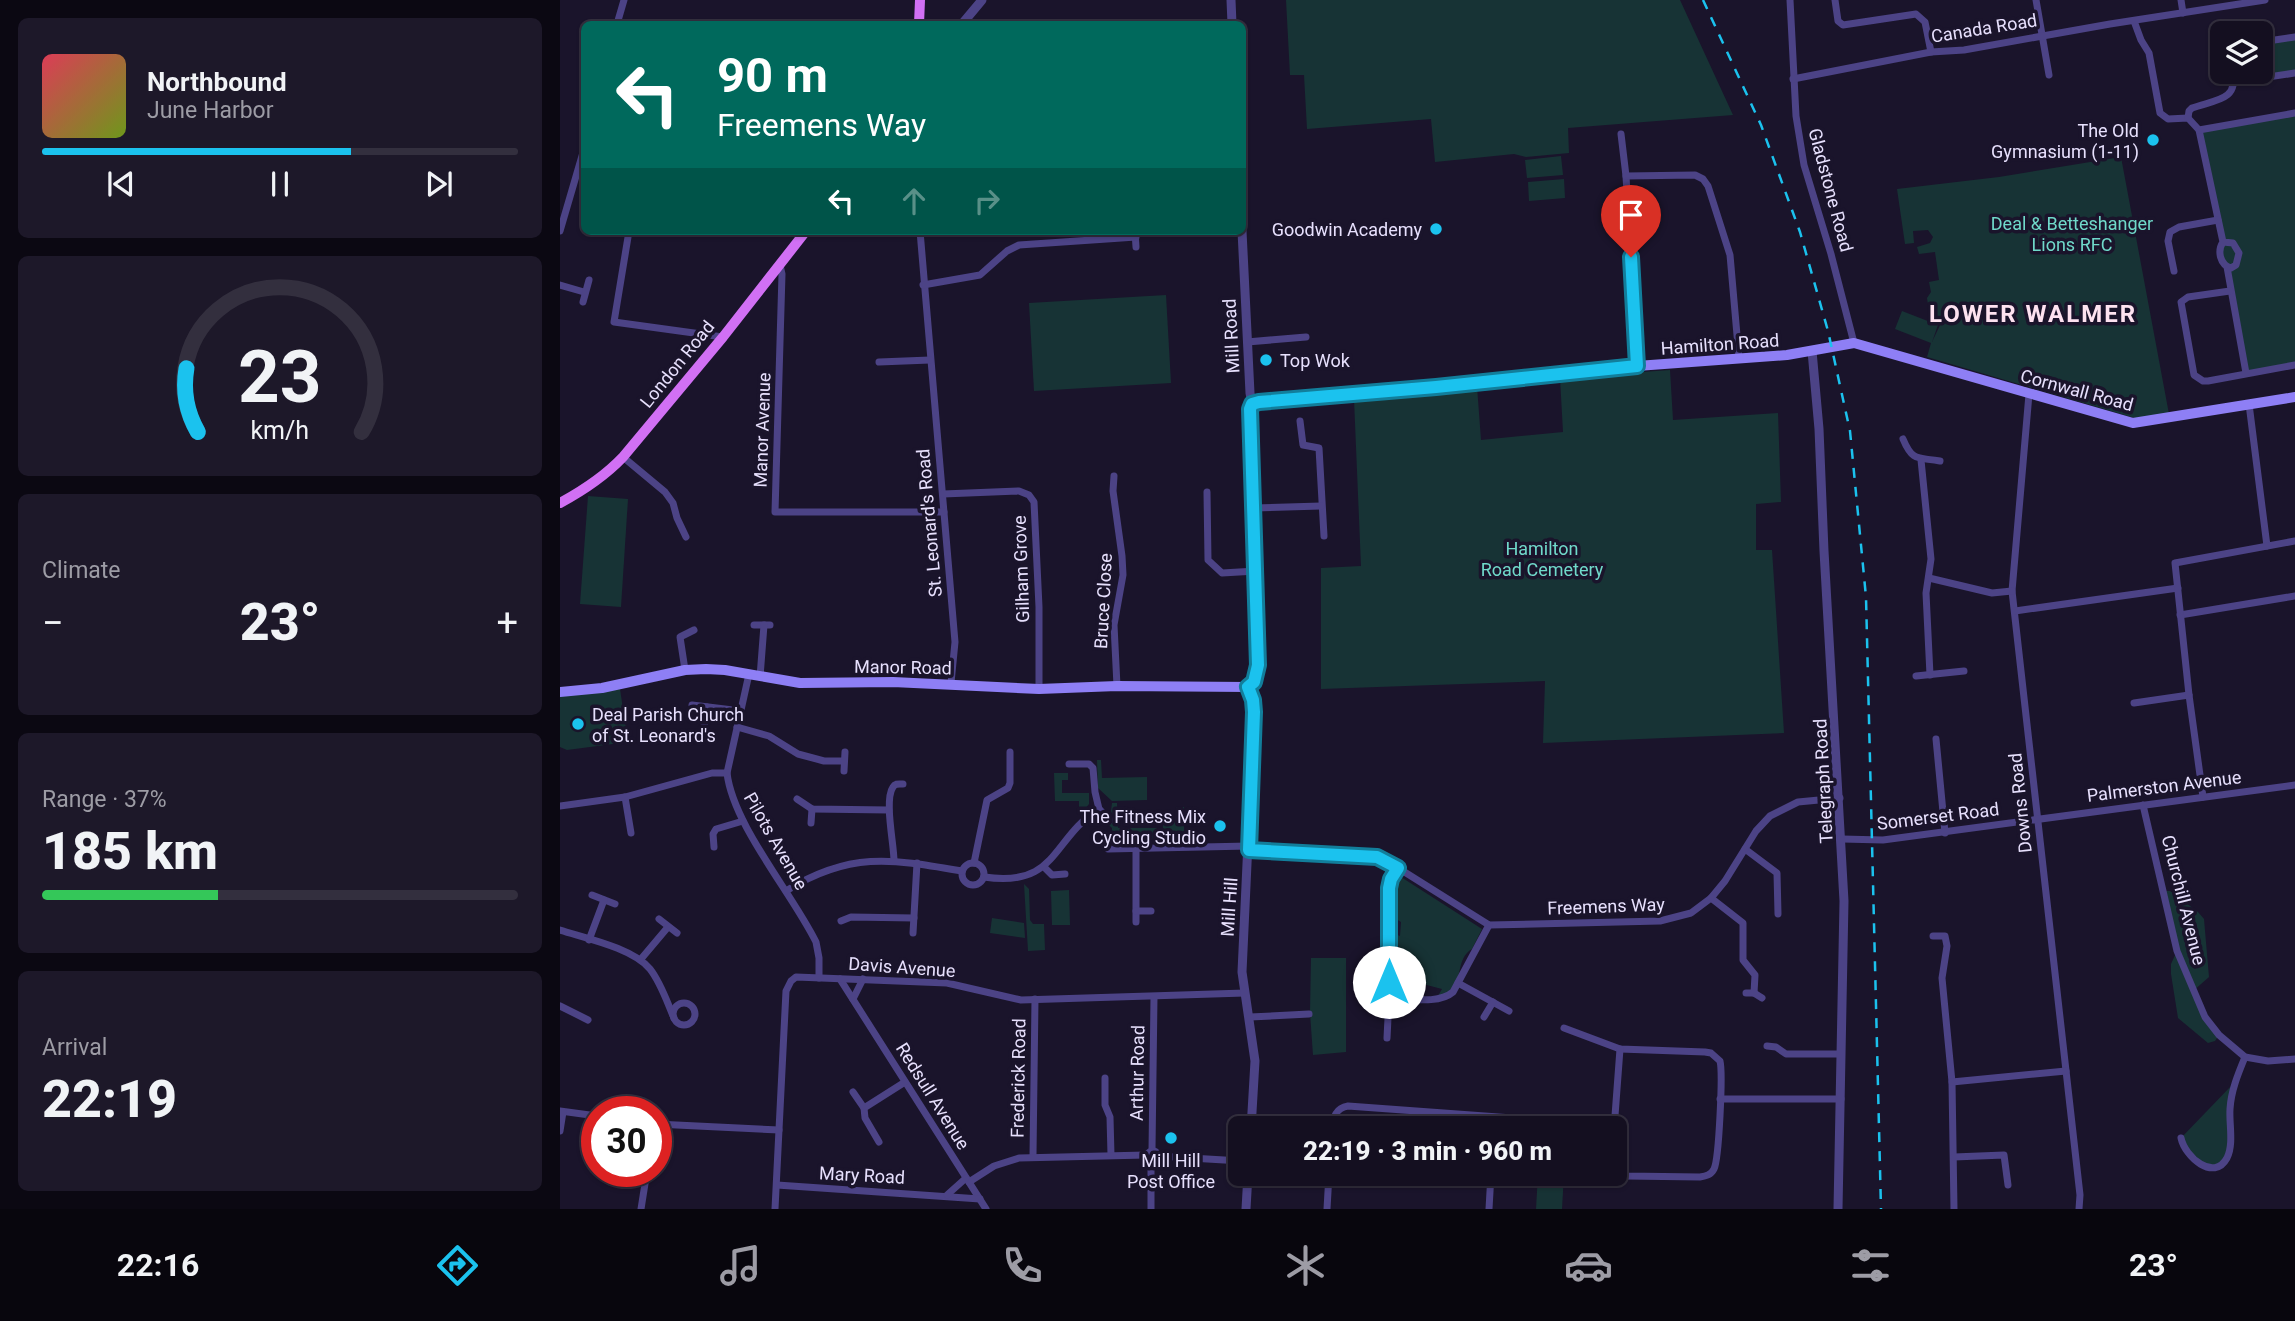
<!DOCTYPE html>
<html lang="en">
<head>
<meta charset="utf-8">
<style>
	body { margin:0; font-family:Roboto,sans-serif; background:#1d1829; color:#f1f3f6; height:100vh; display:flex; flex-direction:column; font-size:26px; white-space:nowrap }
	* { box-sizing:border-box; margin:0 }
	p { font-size:23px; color:#9d9ca5 }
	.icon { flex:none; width:38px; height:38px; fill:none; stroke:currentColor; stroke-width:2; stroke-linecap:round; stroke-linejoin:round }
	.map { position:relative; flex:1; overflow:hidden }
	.sheet { display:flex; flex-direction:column; gap:18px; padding:18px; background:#0b0812; width:560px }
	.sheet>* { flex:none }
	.guide { position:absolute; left:21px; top:21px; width:665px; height:214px; border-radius:10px; box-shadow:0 2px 5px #0004,0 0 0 2px #332f3e; background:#00695c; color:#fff; overflow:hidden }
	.buttons { position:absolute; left:1650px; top:21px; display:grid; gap:14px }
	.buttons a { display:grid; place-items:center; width:63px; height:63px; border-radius:10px; background:#140f20; box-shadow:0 2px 5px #0004,0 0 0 2px #332f3e; font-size:35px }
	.speed { position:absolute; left:21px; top:1096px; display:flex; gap:14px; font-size:35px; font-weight:700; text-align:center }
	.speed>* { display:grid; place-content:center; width:91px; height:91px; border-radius:50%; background:#140f20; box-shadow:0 2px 5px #0004,0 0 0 2px #332f3e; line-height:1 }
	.speed .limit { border:10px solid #d22; background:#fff; color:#111 }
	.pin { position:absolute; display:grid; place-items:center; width:60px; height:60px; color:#fff; margin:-72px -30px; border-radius:50% 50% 50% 0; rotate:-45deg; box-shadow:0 0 7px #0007 }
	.pin .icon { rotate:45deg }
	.me { position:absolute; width:77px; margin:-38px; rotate:0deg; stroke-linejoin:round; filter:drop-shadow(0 0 5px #0008) }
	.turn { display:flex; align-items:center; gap:24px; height:147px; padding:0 21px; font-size:32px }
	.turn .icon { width:91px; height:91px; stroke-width:2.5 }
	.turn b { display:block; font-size:49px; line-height:60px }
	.lanes { display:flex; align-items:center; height:66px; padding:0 21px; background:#0003; justify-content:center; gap:35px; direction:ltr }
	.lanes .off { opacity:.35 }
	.big { font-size:52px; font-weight:800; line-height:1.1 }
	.sheet .card { flex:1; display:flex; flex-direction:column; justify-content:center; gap:10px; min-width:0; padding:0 24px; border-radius:10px; background:#1d1829 }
	.sheet .dial { align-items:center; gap:0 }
	.dial svg { height:182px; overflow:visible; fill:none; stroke:#332f3e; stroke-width:7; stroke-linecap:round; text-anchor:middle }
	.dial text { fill:#f1f3f6; stroke:none }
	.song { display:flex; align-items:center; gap:21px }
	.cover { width:84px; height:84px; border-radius:10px; background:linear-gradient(135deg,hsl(350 70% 55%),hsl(80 70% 35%)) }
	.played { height:7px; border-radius:4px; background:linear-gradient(90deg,#1bc2ee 65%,#332f3e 65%) }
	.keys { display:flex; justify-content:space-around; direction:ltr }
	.heat { display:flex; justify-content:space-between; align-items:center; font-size:38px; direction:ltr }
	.charge { height:10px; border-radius:5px; background:linear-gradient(90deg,#34c759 37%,#332f3e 0) }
	.trip { position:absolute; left:668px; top:1116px; width:399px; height:70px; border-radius:10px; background:#140f20; box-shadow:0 2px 5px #0004,0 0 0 2px #332f3e; font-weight:800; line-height:70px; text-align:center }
	.menu { display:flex; height:112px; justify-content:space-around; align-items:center; background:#08060d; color:#9d9ca5 }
	.menu .icon { width:49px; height:49px }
	.menu .selected { color:#1bc2ee }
	.menu b { font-size:32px; color:#f1f3f6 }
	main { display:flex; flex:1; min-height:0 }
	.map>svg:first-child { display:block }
	.green { fill:#173335 }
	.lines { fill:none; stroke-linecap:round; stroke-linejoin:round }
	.minor { stroke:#4c4386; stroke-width:7 }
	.tertiary { stroke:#4c4386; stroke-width:9 }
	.secondary { stroke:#8e7ff5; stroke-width:10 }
	.primary { stroke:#d170f4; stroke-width:10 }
	.rail { stroke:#1bc2ee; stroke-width:2.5; stroke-dasharray:10 9; stroke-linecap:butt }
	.route-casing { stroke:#127e9b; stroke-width:18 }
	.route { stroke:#1bc2ee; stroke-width:12 }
	.poi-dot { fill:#1bc2ee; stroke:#1a142b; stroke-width:2.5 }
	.labels { text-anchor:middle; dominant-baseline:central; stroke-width:7; stroke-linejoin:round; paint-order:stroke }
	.street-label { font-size:18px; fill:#e7e0fd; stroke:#1a142b }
	.poi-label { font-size:18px; fill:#e7e0fd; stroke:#1a142b; text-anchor:end }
	.park-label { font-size:18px; fill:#70d9ca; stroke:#1a142b }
	.district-label { font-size:24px; font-weight:bold; letter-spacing:2px; fill:#fde2f0; stroke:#1a142b }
</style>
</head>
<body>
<main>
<section class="sheet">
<div class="card">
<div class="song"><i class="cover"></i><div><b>Northbound</b><p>June Harbor</p></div></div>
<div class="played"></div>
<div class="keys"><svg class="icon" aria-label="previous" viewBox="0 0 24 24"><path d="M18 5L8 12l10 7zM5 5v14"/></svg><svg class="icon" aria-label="pause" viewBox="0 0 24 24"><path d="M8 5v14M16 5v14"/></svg><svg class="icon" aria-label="next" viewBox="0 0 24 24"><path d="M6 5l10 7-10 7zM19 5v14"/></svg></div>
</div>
<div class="card dial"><svg viewBox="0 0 100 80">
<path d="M14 69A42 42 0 1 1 86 69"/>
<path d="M14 69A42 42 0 0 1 9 41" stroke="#1bc2ee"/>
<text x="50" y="56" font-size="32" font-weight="700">23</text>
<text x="50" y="72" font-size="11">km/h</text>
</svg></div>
<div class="card"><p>Climate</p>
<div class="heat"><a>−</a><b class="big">23°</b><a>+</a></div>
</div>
<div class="card"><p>Range · 37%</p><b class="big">185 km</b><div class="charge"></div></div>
<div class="card"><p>Arrival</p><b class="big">22:19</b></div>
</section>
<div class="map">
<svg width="1735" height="1209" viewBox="0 0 1735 1209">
	<rect width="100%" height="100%" fill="#1a142b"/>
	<g class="green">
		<path d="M726 0H1120L1173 115 1008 128 1009 153 966 157 954 154 875 162 871 119 747 129 744 75H730Z"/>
		<path d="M1735 37V73L1675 82 1672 72H1701V42Z"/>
		<path d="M1735 113V365L1686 373 1670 291 1662 260 1661 244 1639 130Z"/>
		<path d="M1001 156 1003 175 967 178 965 160Z"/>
		<path d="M1561 157 1609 414 1578 419 1367 357 1371 343 1335 329 1342 311 1378 325 1372 342 1381 323 1369 311 1367 298 1371 292 1369 282 1379 280 1375 252 1359 254 1357 247 1370 243 1373 237 1368 230 1353 231 1354 243 1345 244 1337 189 1439 177Z"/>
		<path d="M1004 179 1005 198 969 201 968 182Z"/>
		<path d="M606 295 611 383 474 391 469 303Z"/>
		<path d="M1110 370 1113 420 1218 413 1221 502 1196 504V550H1212L1224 733 983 743 985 681 761 689V568L801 566 794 399 917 386 921 440 1003 432 1000 378Z"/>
		<path d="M28 496 68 499 61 607 20 604Z"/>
		<path d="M60 689 68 742 7 750 0 747V696Z"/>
		<path d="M537 760H541L542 778 587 777V800L552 801 538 788Z"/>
		<path d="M494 773H508V780H502V793H529V804L523 811H519V801H495Z"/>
		<path d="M552 803H557L558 828H603V820L616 819V807H624V839L609 842 552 841V828L549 825 555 820 551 811Z"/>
		<path d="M841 877 922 929 912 949C896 958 903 980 890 991 887 994 882 995 878 996L882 989 859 983 851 996C839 995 832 994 832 981L837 982 839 947 834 945 835 934 840 936 841 922 831 916V887L834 881Z"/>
		<path d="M464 884 469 889 470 920 473 924H484L485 950 468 951Z"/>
		<path d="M509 890 510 925H492L491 891Z"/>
		<path d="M1604 891H1610L1638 912 1644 919 1649 977 1633 991 1659 1035 1655 1041 1648 1043 1618 1018 1611 974V964L1617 951Z"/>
		<path d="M432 918 464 923 465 938 430 933Z"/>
		<path d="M751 958H786V1052L753 1055 750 1013Z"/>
		<path d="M1674 1083 1669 1154 1659 1166 1637 1162 1621 1138Z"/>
		<path d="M978 1174H1004L1002 1209H976Z"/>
	</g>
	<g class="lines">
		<g class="minor">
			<path d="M1230 0 1236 116 1244 165 1271 254 1294 343"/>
			<path d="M1275 0 1278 21 1283 25 1356 14 1365 22 1371 52"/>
			<path d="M1476 0 1489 75"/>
			<path d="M1621 0 1623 13"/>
			<path d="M1574 21 1581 40 1589 53 1600 113 1608 119 1628 118 1639 130 1663 242C1657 251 1660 265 1671 268L1676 265 1679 253 1673 243 1663 242"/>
			<path d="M57 24 64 0"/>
			<path d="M1701 42 1735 37"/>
			<path d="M1233 79 1371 52 1404 50 1550 24 1705 0"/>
			<path d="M1675 82 1735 73"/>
			<path d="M1628 118 1629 111 1632 108C1653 100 1680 101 1672 72"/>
			<path d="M1639 130 1735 113"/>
			<path d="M1061 134 1066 176 1077 366"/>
			<path d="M1066 176 1135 175 1143 179 1148 186 1170 255 1179 358"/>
			<path d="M0 231 24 149"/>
			<path d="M69 231 54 322 163 337"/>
			<path d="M360 231 395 642 391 683"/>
			<path d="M575 231 576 247"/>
			<path d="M220 265 222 274 215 512H384"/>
			<path d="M1667 267 1686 373"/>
			<path d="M1614 271 1608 241 1610 232 1619 227 1658 220"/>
			<path d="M0 285 24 292"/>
			<path d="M363 285 420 275 447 251 459 245 576 237"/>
			<path d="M1670 291 1628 297 1621 302 1634 375 1643 381H1648L1735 365"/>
			<path d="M23 302 29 280"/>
			<path d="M687 342 746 337"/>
			<path d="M319 362 370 360"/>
			<path d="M1469 394 1452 591 1520 1195 1519 1209"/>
			<path d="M1689 404 1707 546"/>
			<path d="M740 421 743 445 759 448 764 536"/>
			<path d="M1343 439C1353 463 1359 457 1380 461"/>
			<path d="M63 457 105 492 113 503 117 518 126 537"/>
			<path d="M1361 460 1371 559 1366 593 1370 675"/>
			<path d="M554 476 553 491 562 556 563 575 554 625 557 686"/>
			<path d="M647 492 648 560 662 573 696 571"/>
			<path d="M383 494 459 491 469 495 474 502 479 607V689"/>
			<path d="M694 508 761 506"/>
			<path d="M1369 578 1432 593 1452 591"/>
			<path d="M1455 611 1618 588"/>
			<path d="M1620 615 1735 596"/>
			<path d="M194 625H210"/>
			<path d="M125 670 120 637 134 630"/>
			<path d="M189 674 167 773C173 825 232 893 256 942L259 958V978"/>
			<path d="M1356 676 1404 671"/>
			<path d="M200 677 204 625"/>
			<path d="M1574 703 1629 695"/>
			<path d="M132 705 181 711"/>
			<path d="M144 727 147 707"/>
			<path d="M177 727 209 736 238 754 264 761H284"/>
			<path d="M1376 739 1385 833"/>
			<path d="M284 771 285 752"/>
			<path d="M65 797 71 833"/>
			<path d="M1643 797 1629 695 1615 563 1735 541"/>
			<path d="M237 799 252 809 329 810"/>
			<path d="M1583 805 1617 951 1645 1017 1659 1035 1685 1057 1708 1061 1735 1059"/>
			<path d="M0 806 65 797 152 773H167"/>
			<path d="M539 809 550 820"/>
			<path d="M251 823 252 809"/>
			<path d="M1282 839 1323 840 1735 785"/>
			<path d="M154 847 153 834 156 829 183 821"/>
			<path d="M548 849 689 846"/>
			<path d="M576 849V922"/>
			<path d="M1185 849 1217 873 1218 914"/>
			<path d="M689 850 817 857 827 861 929 925 1100 921 1131 913 1151 898 1165 881 1196 831 1210 816 1238 802 1280 798"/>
			<path d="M334 861C334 844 324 800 333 787 335 783 339 784 343 784"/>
			<circle cx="413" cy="874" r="11"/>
			<path d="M414 863 427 800 448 788 450 783V752"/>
			<path d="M484 867 492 875 505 874"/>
			<path d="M838 868 831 879 829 888V998C848 998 878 1005 893 992L929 925"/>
			<path d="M424 877C498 888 491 839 539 809L535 792 533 768 529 764H509"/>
			<path d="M226 891C290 851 332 859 402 871"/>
			<path d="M32 895 55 904"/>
			<path d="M1151 898 1183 923V960L1195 975 1194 993"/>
			<path d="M576 911H591"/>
			<path d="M99 919 117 933"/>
			<path d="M281 921 291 917 354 918"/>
			<path d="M0 930C25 938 73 948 90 969 101 983 107 1002 114 1018"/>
			<path d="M353 933 357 863"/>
			<path d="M1373 936H1385L1387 946 1382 978 1392 1082 1394 1209"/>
			<path d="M29 940 44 900"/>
			<path d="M81 959 108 927"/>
			<path d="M280 979 426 1209"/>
			<path d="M898 983 949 1011"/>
			<path d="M1186 993H1194L1202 998"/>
			<path d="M293 999 303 979"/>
			<circle cx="124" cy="1014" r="11"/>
			<path d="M0 1006 28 1020"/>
			<path d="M690 1017 749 1014"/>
			<path d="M924 1017 933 1002"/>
			<path d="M1004 1028 1060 1049 1145 1052 1151 1053 1160 1061C1163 1073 1159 1159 1154 1169 1151 1175 1146 1176 1140 1177L1066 1176 1055 1171"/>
			<path d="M827 1038 829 998"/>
			<path d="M1207 1046 1216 1047 1226 1054H1281"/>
			<path d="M545 1078V1105L550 1117 551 1155"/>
			<path d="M1392 1082 1506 1071"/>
			<path d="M293 1092 304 1108"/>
			<path d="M1160 1099H1281"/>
			<path d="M0 1111 37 1116"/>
			<path d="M96 1124 219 1130"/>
			<path d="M772 1129C773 1117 776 1108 788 1106L979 1120"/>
			<path d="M934 1129 935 1118"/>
			<path d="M1054 1129 1060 1049"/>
			<path d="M0 1131 3 1112"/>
			<path d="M1621 1138C1625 1157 1654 1182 1667 1158 1674 1144 1669 1124 1670 1109 1671 1091 1678 1074 1685 1057"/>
			<path d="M319 1142 305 1118 304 1108 345 1082"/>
			<path d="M592 1150 596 1152 597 1156 591 1161 586 1155 592 1150 594 997"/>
			<path d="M473 1156 475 999"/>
			<path d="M597 1156 681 1161"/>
			<path d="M1394 1157 1444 1155 1448 1185"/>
			<path d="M409 1182 434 1166 459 1158 586 1155"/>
			<path d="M217 1185 420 1199"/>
			<path d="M387 1195 406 1178"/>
			<path d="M81 1209 87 1171"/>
			<path d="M215 1209 226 991 231 981 236 977 387 983 461 1000 685 993"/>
			<path d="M591 1209V1161"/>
			<path d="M767 1209 769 1174"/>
			<path d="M929 1209 931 1174"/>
		</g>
		<g class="tertiary">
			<path d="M671 0 672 24"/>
			<path d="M402 24 422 0"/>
			<path d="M682 231 690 393 692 404"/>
			<path d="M1252 351 1259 429 1264 551 1284 901 1278 1209"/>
			<path d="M688 687 693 700 694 712 682 972 695 1061 691 1129"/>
			<path d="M686 1209 688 1174"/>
		</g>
		<path class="secondary" d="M0 692 42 688 125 670 146 669 165 670 240 683 333 682 479 689 557 686 688 687 693 682 698 665 690 415 692 404 699 402 876 387 1077 366 1227 355 1294 343 1573 423 1735 397"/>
		<g class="primary">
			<path d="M359 24 360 0"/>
			<path d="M0 503C24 490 44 477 63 457L163 337 246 231"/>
		</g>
		<path class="rail" d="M1143 0 1201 125 1240 232 1268 331 1290 431 1306 597 1321 1209"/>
	</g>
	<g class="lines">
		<defs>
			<path id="route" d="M829 982V888L831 879 838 868 817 857 689 850 694 712 693 700 688 687 694 682 698 665 690 409 692 404 699 402 876 387 1077 366 1071 257"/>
		</defs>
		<use href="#route" class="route-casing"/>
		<use href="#route" class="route"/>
	</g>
	<g class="poi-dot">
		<circle cx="1593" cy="140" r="7"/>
		<circle cx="876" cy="229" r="7"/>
		<circle cx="706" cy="360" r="7"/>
		<circle cx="18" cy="724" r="7"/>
		<circle cx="660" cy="826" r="7"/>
		<circle cx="611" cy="1138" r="7"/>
	</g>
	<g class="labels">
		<g class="street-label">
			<text transform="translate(1424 28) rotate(-9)">Canada Road</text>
			<text transform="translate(1271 190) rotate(75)">Gladstone Road</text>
			<text transform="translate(671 336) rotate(-93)">Mill Road</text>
			<text transform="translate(1160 344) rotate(-4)">Hamilton Road</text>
			<text transform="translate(117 364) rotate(-51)">London Road</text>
			<text transform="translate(1517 390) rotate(15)">Cornwall Road</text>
			<text transform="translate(202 430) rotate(-88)">Manor Avenue</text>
			<text transform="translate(369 523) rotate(-95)">St. Leonard's Road</text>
			<text transform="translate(461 569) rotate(-92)">Gilham Grove</text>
			<text transform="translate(543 601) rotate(-87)">Bruce Close</text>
			<text transform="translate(343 667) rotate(1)">Manor Road</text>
			<text transform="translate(1263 781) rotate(-93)">Telegraph Road</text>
			<text transform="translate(1604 786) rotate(-7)">Palmerston Avenue</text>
			<text transform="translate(1460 803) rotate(-96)">Downs Road</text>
			<text transform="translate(1378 816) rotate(-7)">Somerset Road</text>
			<text transform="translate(216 841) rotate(60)">Pilots Avenue</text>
			<text transform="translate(1624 900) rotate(76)">Churchill Avenue</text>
			<text transform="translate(1046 906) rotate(-2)">Freemens Way</text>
			<text transform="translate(669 907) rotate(-86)">Mill Hill</text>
			<text transform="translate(342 967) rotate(4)">Davis Avenue</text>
			<text transform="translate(577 1073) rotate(-89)">Arthur Road</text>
			<text transform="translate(458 1078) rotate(-89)">Frederick Road</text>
			<text transform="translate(373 1096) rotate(58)">Redsull Avenue</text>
			<text transform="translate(302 1175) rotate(3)">Mary Road</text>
		</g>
		<g class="poi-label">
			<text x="1579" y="130">The Old<tspan x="1579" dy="21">Gymnasium (1-11)</tspan></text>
			<text x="862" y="229">Goodwin Academy</text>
			<text x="720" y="360" text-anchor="start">Top Wok</text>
			<text x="32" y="714" text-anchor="start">Deal Parish Church<tspan x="32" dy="21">of St. Leonard's</tspan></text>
			<text x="646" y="816">The Fitness Mix<tspan x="646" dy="21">Cycling Studio</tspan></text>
			<text x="611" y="1160" text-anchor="middle">Mill Hill<tspan x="611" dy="21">Post Office</tspan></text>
		</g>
		<g class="park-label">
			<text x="1512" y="223">Deal &amp; Betteshanger<tspan x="1512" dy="21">Lions RFC</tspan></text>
			<text x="982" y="548">Hamilton<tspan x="982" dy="21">Road Cemetery</tspan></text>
		</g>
		<g class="district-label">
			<text x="1473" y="314">LOWER WALMER</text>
		</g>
	</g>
</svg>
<div class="buttons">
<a><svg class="icon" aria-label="layers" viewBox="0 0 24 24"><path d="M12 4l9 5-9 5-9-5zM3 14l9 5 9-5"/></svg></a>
</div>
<div class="speed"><div class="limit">30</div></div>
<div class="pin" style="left:1071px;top:257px;background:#d93025"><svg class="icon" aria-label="arrive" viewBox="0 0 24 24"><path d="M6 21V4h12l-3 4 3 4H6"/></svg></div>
<svg class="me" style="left:829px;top:982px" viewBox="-20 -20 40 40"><circle r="19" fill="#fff"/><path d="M0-13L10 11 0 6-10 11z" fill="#1bc2ee"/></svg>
<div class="trip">22:19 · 3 min · 960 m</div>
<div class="guide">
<div class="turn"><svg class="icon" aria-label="left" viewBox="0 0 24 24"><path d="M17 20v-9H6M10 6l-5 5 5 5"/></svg><div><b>90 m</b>Freemens Way</div></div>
<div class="lanes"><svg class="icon" aria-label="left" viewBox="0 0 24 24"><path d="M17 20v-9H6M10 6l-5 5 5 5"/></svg><svg class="icon off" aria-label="ahead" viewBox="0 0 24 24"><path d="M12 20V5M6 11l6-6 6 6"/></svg><svg class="icon off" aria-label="right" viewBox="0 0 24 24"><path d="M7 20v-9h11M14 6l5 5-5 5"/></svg></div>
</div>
</div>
</main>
<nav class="menu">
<b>22:16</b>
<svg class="icon selected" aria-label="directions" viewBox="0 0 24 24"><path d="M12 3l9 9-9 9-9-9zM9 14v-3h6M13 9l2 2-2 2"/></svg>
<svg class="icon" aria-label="music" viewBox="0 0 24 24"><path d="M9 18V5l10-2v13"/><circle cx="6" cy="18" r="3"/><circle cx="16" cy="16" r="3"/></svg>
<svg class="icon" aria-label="phone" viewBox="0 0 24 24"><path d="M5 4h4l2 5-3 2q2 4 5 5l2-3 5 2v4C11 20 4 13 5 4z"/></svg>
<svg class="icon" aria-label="climate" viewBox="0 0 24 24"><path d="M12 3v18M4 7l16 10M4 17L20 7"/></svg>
<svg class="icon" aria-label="car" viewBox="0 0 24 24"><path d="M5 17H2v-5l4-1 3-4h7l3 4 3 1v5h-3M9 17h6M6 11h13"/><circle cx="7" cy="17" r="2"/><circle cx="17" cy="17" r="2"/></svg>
<svg class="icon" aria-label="filters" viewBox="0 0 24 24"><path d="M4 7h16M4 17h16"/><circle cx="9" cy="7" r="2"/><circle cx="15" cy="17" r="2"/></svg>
<b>23°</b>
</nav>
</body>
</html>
